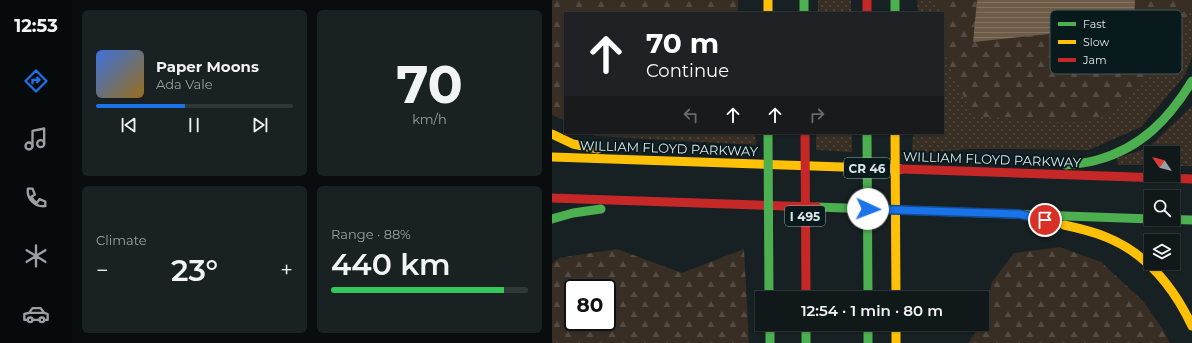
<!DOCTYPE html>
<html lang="en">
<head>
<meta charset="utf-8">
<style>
	body { margin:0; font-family:Montserrat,sans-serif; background:#1a2123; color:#f1f3f6; height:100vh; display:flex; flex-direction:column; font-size:15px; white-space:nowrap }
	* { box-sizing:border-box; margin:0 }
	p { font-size:13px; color:#9ca0a2 }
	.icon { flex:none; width:22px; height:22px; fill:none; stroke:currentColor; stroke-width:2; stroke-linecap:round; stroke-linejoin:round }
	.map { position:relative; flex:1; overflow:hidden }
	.details { display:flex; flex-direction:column; gap:10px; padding:10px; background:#090d0e; width:480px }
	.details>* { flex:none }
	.hud { position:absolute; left:12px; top:12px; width:380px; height:122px; border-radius:0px; box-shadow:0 1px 3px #0004,0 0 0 1px #303739; background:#202124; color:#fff; overflow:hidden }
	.needle { width:26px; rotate:305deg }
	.fabs { position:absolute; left:592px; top:146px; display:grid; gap:8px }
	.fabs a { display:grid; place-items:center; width:36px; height:36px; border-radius:0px; background:#11181a; box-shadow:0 1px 3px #0004,0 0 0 1px #303739; font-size:20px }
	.speed { position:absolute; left:12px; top:279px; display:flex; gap:8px; font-size:20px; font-weight:700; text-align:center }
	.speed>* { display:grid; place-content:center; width:52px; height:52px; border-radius:50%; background:#11181a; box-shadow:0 1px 3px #0004,0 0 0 1px #303739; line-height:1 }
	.speed .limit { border:2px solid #111; border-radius:6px; background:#fff; color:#111 }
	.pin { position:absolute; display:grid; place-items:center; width:34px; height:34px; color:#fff; margin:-17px; border:2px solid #fff; border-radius:50%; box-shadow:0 1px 4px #0007 }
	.me { position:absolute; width:44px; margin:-22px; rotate:92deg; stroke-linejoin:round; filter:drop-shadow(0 0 3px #0008) }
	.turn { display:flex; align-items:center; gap:14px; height:84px; padding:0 16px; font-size:18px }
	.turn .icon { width:52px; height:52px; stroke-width:2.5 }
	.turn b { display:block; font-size:28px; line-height:34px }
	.lanes { display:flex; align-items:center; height:38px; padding:0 16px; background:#0003; justify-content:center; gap:20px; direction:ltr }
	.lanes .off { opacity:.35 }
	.big { font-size:30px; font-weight:600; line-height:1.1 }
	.details .widget { flex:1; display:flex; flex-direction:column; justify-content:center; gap:6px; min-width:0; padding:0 14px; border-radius:6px; background:#1a2123 }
	.details .dial { align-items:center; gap:0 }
	.dial b { font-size:52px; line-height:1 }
	.song { display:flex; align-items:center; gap:12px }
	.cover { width:48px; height:48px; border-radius:6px; background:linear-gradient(135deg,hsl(220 70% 55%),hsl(40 70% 35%)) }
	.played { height:4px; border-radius:2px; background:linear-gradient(90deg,#1a73e8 45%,#303739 45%) }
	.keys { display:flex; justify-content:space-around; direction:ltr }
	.heat { display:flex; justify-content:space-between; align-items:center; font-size:22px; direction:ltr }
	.charge { height:6px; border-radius:3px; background:linear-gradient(90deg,#34c759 88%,#303739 0) }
	.details .tiles { flex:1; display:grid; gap:10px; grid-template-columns:repeat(2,1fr) }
	.trip { position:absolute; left:203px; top:291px; width:234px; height:40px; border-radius:0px; background:#11181a; box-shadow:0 1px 3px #0004,0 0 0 1px #303739; font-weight:600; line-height:40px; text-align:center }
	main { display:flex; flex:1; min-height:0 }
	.menu { display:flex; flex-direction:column; width:72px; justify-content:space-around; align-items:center; background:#070a0a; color:#9ca0a2 }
	.menu .icon { width:28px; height:28px }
	.menu .selected { color:#1a73e8 }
	.menu b { font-size:18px; color:#f1f3f6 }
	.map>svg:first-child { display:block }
	.grass { fill:url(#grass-dots) }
	.forest { fill:url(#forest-firs); fill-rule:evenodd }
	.water { fill:url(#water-rules) }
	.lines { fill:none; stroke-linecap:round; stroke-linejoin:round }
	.fast { stroke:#4caf50; stroke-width:9 }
	.slow { stroke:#ffc107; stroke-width:9 }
	.jam { stroke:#c62828; stroke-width:9 }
	.fast-bridge { stroke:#4caf50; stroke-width:9 }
	.slow-bridge { stroke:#ffc107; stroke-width:9 }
	.jam-bridge { stroke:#c62828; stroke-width:9 }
	.route-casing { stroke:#114b97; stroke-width:10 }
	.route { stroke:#1a73e8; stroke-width:7 }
	.labels { text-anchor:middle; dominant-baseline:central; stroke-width:4; stroke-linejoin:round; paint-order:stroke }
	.shield { fill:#091a1d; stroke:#9daaac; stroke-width:1 }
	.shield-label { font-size:12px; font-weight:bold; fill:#dce7e9 }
	.street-label { font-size:13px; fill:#dce7e9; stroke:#091a1d }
	.key { fill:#091a1d; stroke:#48585a; stroke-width:1 }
	.key-label { font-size:11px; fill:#dce7e9 }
</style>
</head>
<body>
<main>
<nav class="menu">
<b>12:53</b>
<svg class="icon selected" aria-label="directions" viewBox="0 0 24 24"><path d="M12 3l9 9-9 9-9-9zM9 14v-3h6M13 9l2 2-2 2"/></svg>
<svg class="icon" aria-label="music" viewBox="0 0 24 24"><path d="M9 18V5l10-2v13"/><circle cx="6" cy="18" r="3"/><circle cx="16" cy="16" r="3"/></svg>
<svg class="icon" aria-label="phone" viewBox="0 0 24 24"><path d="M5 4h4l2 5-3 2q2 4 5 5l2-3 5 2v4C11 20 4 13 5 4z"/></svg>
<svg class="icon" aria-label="climate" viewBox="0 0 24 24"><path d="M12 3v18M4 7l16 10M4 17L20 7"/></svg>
<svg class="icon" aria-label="car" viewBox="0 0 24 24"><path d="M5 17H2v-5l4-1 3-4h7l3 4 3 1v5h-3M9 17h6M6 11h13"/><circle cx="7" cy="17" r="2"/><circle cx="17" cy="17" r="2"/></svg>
</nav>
<section class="details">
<div class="tiles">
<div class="widget">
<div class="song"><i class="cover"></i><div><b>Paper Moons</b><p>Ada Vale</p></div></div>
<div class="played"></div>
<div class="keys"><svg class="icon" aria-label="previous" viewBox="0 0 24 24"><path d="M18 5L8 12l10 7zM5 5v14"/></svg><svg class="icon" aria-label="pause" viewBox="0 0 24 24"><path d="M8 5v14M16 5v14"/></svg><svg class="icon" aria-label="next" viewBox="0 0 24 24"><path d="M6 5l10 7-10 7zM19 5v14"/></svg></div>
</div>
<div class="widget dial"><b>70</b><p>km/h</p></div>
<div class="widget"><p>Climate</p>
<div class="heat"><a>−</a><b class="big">23°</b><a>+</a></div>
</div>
<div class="widget"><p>Range · 88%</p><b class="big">440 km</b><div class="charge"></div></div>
</div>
</section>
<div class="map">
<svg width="640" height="343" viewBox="0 0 640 343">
	<defs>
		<pattern id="grass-dots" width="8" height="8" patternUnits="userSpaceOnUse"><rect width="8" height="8" fill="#382e24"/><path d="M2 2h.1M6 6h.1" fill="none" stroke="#544c44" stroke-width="1.8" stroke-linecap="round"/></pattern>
		<pattern id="forest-firs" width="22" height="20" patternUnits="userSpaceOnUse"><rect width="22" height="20" fill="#382e24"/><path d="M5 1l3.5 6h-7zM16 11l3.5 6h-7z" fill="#544c44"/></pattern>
		<pattern id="water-rules" width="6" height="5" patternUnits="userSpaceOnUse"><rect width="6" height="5" fill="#6e5b48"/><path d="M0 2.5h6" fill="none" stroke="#827362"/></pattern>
	</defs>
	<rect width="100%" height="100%" fill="#172022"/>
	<g class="grass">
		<rect x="266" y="0" width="33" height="13"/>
		<path d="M365 0H640V57L633 75 589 127 537 150 459 149H417L360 154 361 133H391V13H366Z"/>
		<path d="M640 106V166H621V153H599V165H566L565 158 596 148Z"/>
		<path d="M36 133H203L204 145 44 136Z"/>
		<path d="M264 133H300V152L264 150Z"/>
	</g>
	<g class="forest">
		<path d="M0 0H186V13H13V121L0 115Z"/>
		<path d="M385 0H425L422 42 582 24 583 0H640V8L620 58 558 113 532 122H503L421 116 395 61 391 35V13H387Z"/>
		<path d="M508 247 549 262 591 301 612 331 618 343H416L429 324H430L440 282 462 253Z"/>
		<path d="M65 249 130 273 192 249 197 343H0V264L7 258ZM21 288H55V322H21Z"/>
	</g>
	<path class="water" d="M425 0H583L582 25 421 42Z"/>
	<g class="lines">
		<g class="fast">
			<path d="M252 0V13"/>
			<path d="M343 0V13"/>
			<path d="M514 165C524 164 535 163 545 160 589 148 617 119 640 81"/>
			<path d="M265 207 599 219"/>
			<path d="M0 219 21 213 49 209"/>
			<path d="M600 219 640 220"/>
			<path d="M218 324V343"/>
			<path d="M254 324V343"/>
			<path d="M316 324V343"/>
		</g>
		<g class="slow">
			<path d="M216 0V13"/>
			<path d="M0 134 21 144 46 149"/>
			<path d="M0 157 349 169"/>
			<path d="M512 225C526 228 540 231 554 237 594 253 622 288 640 326"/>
			<path d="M344 324V343"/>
		</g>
		<g class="jam">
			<path d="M315 0V13"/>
			<path d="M349 169 640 179"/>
			<path d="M0 198 265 207"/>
		</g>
		<g class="fast-bridge">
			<path d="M216 133 217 298"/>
			<path d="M315 133 316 298"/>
		</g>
		<path class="slow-bridge" d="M343 133 344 298"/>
		<path class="jam-bridge" d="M253 133 254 298"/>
	</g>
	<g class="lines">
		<defs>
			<path id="route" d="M316 209 467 214 493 220"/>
		</defs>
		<use href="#route" class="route-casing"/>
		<use href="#route" class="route"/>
	</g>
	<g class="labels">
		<g class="shield">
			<rect x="292" y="158" width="46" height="20" rx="3"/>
			<rect x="233" y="206" width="40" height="20" rx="3"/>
		</g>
		<g class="shield-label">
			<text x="315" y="168">CR 46</text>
			<text x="253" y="216">I 495</text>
		</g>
		<g class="street-label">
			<text transform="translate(117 148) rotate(2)">WILLIAM FLOYD PARKWAY</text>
			<text transform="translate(440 159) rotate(2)">WILLIAM FLOYD PARKWAY</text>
		</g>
	</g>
	<rect x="498" y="10" width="132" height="64" rx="6" class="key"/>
	<rect x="506" y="22" width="18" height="4" fill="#4caf50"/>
	<rect x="506" y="40" width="18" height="4" fill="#ffc107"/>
	<rect x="506" y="58" width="18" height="4" fill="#c62828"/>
	<g class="key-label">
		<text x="531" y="28">Fast</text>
		<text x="531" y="46">Slow</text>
		<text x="531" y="64">Jam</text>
	</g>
</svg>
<div class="fabs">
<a><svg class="needle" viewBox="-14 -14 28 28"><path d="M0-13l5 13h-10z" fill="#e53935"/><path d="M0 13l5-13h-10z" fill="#9ca0a2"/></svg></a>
<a><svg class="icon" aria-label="search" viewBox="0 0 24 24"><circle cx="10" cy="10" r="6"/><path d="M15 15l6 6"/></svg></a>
<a><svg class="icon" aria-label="layers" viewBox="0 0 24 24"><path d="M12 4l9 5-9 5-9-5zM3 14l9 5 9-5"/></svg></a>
</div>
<div class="speed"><div class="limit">80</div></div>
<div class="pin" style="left:493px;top:220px;background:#d93025"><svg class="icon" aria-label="arrive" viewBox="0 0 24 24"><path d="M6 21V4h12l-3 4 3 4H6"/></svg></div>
<svg class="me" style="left:316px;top:209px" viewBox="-20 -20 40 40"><circle r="19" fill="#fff"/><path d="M0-13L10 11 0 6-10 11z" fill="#1a73e8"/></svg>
<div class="trip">12:54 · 1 min · 80 m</div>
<div class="hud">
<div class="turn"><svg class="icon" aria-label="ahead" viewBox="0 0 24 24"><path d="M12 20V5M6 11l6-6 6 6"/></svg><div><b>70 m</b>Continue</div></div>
<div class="lanes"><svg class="icon off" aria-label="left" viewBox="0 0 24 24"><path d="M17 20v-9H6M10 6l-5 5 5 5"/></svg><svg class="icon" aria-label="ahead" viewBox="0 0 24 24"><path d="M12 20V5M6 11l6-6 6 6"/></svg><svg class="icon" aria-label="ahead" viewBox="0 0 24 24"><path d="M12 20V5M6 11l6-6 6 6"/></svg><svg class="icon off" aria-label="right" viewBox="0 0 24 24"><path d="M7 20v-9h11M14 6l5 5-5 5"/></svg></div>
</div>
</div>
</main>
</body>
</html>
